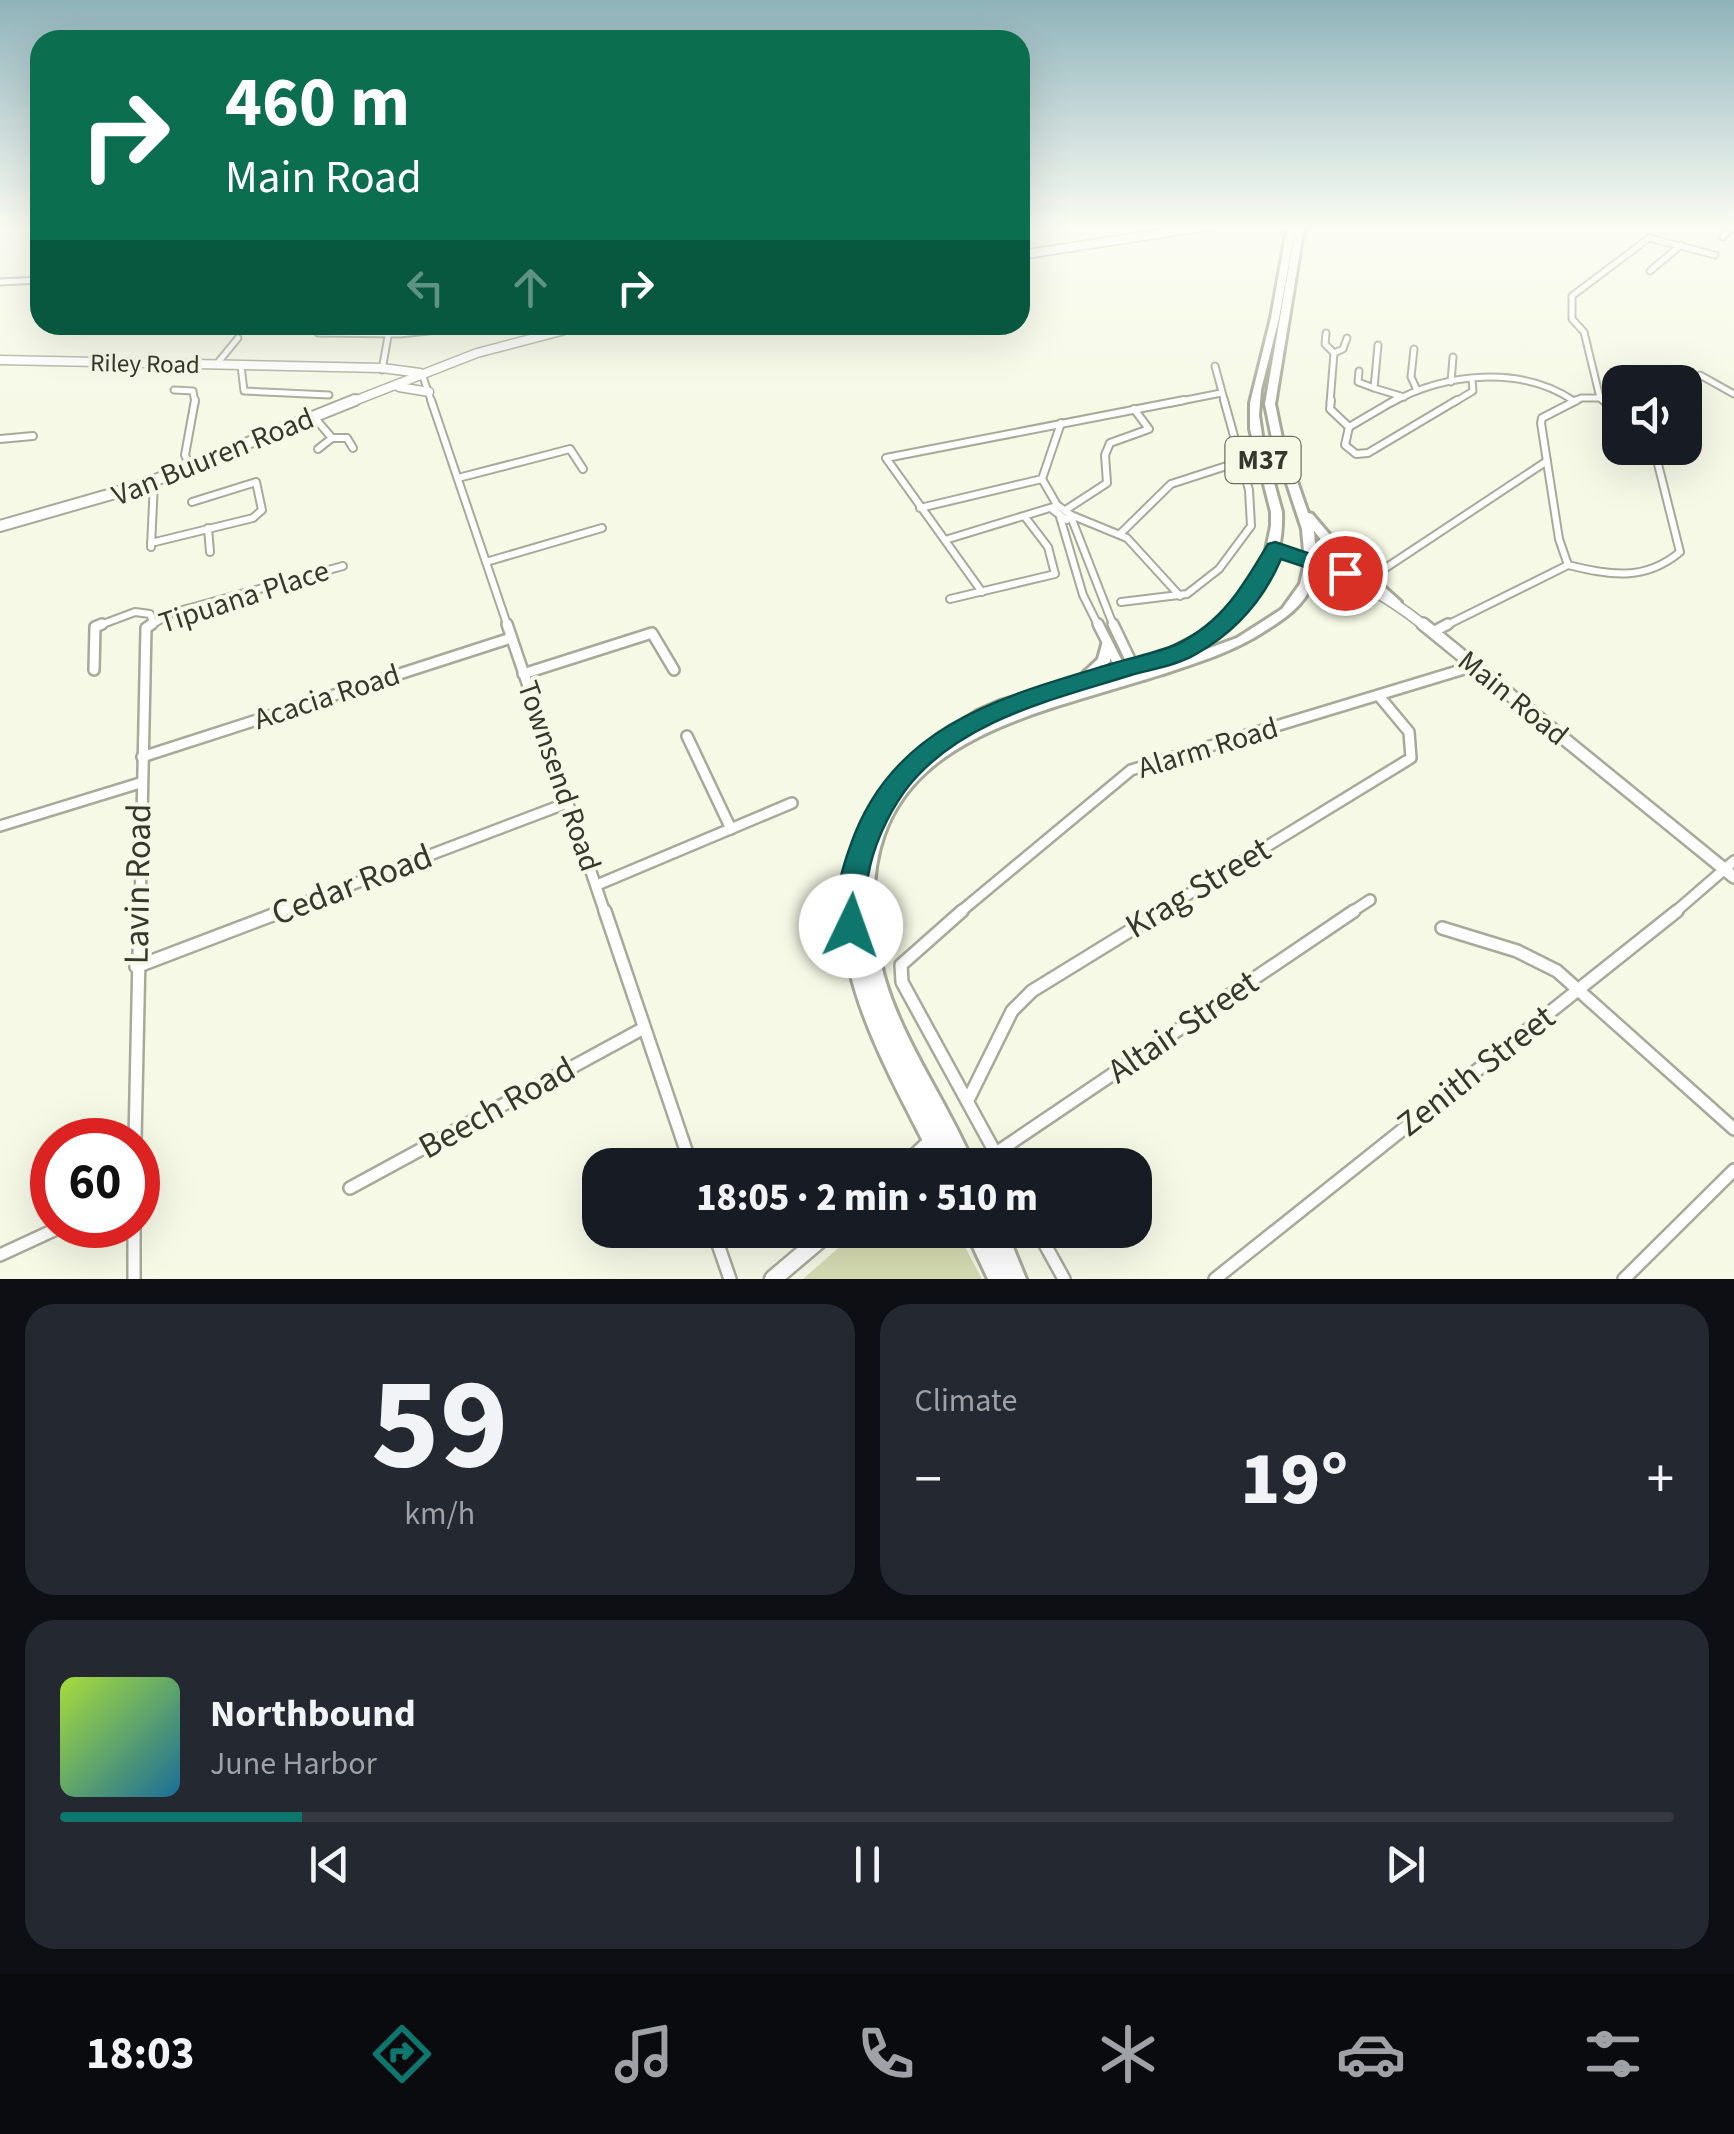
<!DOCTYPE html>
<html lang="en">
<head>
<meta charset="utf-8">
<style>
	body { margin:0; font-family:"Source Sans 3",sans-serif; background:#242831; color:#f1f3f6; height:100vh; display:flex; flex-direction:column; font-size:38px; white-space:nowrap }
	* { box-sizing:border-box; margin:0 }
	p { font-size:32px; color:#9ea1a6 }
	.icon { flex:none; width:55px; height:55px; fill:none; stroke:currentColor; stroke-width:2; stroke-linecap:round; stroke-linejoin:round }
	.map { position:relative; height:1279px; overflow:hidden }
	.drawer { display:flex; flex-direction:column; gap:25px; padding:25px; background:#0d0f14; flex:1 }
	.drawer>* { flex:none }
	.top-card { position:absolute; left:30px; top:30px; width:1000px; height:305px; border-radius:30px; box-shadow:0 10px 40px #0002; background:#0b6e4f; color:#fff; overflow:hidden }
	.tools { position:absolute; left:1602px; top:365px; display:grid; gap:20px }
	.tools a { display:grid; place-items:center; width:100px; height:100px; border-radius:20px; background:#171b24; box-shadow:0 10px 40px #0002; font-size:50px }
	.speed { position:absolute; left:30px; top:1118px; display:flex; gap:20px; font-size:50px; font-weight:700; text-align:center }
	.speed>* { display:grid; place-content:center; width:130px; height:130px; border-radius:50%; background:#171b24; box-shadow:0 10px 40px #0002; line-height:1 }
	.speed .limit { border:15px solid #d22; background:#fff; color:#111 }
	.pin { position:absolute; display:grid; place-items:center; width:85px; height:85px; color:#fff; margin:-42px; border:5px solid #fff; border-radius:50%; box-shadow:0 2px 10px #0007 }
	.me { position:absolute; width:110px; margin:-55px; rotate:3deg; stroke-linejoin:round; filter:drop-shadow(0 0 8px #0008) }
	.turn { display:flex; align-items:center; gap:35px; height:210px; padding:0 30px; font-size:45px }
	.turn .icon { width:130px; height:130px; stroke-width:2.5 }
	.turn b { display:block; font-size:70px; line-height:85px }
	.lanes { display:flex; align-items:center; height:95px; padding:0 30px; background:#0003; justify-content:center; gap:50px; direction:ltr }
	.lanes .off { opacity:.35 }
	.big { font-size:75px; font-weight:800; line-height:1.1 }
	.drawer .card { flex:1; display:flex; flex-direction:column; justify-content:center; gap:15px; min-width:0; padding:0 35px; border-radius:30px; background:#242831 }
	.drawer .dial { align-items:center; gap:0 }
	.dial b { font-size:130px; line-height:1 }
	.song { display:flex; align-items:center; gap:30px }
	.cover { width:120px; height:120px; border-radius:15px; background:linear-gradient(135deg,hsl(80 70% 55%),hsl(200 70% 35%)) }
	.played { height:10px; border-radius:5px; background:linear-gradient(90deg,#0f766e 15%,#363941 15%) }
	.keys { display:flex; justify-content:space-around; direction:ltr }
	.heat { display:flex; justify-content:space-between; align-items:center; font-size:55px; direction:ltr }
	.drawer .tiles { flex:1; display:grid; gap:25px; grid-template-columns:1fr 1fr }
	.card:last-child { grid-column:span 2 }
	.trip { position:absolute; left:582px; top:1148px; width:570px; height:100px; border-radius:30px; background:#171b24; box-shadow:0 10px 40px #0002; font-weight:800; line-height:100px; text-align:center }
	.menu { display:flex; height:160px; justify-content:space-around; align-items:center; background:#090b0e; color:#9ea1a6 }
	.menu .icon { width:70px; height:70px }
	.menu .active { color:#0f766e }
	.menu b { font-size:45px; color:#f1f3f6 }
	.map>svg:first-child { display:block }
	.green { fill:#d7ddb3 }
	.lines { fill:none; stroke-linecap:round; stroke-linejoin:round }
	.minor-far3-casing { stroke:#a8aa99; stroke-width:9 }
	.minor-far2-casing { stroke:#a8aa99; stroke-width:10 }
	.minor-far1-casing { stroke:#a8aa99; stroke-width:14 }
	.minor-casing { stroke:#a8aa99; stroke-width:16 }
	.tertiary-far1-casing { stroke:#a8aa99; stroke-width:12 }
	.tertiary-casing { stroke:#a8aa99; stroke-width:16 }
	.secondary-far2-casing { stroke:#a8aa99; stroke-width:11 }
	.secondary-far1-casing { stroke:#a8aa99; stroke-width:14 }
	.secondary-casing { stroke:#a8aa99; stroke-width:21 }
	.primary-casing { stroke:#a8aa99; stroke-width:6 }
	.minor-far3 { stroke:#fff; stroke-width:5 }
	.minor-far2 { stroke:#fff; stroke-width:6 }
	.minor-far1 { stroke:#fff; stroke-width:9 }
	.minor { stroke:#fff; stroke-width:11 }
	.tertiary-far1 { stroke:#fff; stroke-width:9 }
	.tertiary { stroke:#fff; stroke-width:11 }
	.secondary-far2 { stroke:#fff; stroke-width:8 }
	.secondary-far1 { stroke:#fff; stroke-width:10 }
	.secondary { stroke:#fff; stroke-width:16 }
	.primary { fill:#fff; fill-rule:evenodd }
	.route { fill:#0f766e; stroke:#0a4d48; stroke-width:2.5 }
	.labels { text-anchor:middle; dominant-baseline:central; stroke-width:8; stroke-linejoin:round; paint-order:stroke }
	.far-street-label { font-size:25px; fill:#36372f; stroke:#f6f9e6 }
	.shield { fill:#f6f9e6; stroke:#707166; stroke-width:2.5 }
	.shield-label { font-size:28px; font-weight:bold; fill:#36372f }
	.street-label { font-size:30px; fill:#36372f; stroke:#f6f9e6 }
	.near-street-label { font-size:35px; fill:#36372f; stroke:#f6f9e6 }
</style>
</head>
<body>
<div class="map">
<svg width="1734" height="1279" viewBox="0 0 1734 1279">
	<rect width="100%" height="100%" fill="#f6f9e6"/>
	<path class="green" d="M859 1230H956L982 1279H803Z"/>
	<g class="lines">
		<defs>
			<g id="minor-far3">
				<path d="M1723 237 1732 226"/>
				<path d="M1650 271 1681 245"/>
				<path d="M0 282 40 280"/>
				<path d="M318 333 400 334 447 329"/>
				<path d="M1326 333 1325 344 1334 353 1330 403"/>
				<path d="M1378 345 1374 388 1404 397"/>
				<path d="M1414 349 1411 377 1417 390"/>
				<path d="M1334 353 1343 349 1347 338"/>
				<path d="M216 365 238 338"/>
				<path d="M241 366 244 391 329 395"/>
				<path d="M1215 366 1225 403"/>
				<path d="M382 370 390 325"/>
				<path d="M1359 371 1358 382 1374 388"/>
				<path d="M422 374 432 403"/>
				<path d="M1700 375 1734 394"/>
				<path d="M1451 382 1453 357"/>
				<path d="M174 390 193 391 195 403"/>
				<path d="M1600 398 1584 332 1572 319V296L1649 238 1715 255"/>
				<path d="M1600 398 1606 403"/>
				<path d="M1171 403 1221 393"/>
				<path d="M1391 403C1445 373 1521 365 1574 401"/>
				<path d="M1453 403 1473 391 1472 380"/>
				<path d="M1572 403 1581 398H1600"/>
			</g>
			<g id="minor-far2">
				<path d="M431 400 508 627"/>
				<path d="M1331 400 1330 409 1349 427 1395 400"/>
				<path d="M1603 400 1620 414"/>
				<path d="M314 417 332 438"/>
				<path d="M1349 427 1345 445 1356 454 1368 453 1457 400"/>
				<path d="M0 439 33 436"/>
				<path d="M318 449 332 438H347L353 448"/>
				<path d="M191 468 185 455 195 400"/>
				<path d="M458 478 570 449 583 469"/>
				<path d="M1042 479 1057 505"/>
				<path d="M1057 505 1071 515 1067 520 1053 510Z"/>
				<path d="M920 508 1042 479 1061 423"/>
				<path d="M1067 509 1107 483 1105 455 1110 443 1149 429 1134 409"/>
				<path d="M1071 515 1127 538 1180 596"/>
				<path d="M1060 517 1083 595 1099 627"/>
				<path d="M1071 517 1114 627"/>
				<path d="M208 528 210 552"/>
				<path d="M1121 533 1171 484 1242 461"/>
				<path d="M945 540 1053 507"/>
				<path d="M151 543 253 518 262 510 256 482 192 502"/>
				<path d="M151 547 154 482"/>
				<path d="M486 562 602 528"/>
				<path d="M1568 565C1610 575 1644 582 1680 552L1654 448"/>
				<path d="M1568 565 1559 539 1541 423 1542 418 1577 400"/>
				<path d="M1369 579 1547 461"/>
				<path d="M982 592 886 458 1184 400"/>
				<path d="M950 599 1055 574 1048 547 1025 517"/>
				<path d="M1121 602 1187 594 1219 569 1251 526 1249 490 1224 400"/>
				<path d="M95 627 135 612 150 614 153 622"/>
				<path d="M148 627 172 613 343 566"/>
				<path d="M1443 627 1568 565"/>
			</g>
			<g id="minor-far1">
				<path d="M507 624 605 913"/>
				<path d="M1098 624 1123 673"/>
				<path d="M1113 624 1138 676"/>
				<path d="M1433 632 1448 624"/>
				<path d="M94 670 95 627 102 624"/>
				<path d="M523 674 652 633 674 670"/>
				<path d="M687 736 731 829"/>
				<path d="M142 757 511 638"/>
				<path d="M0 826 140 783"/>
				<path d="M597 885 792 803"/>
				<path d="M140 913 146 628 152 624"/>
				<path d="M277 913 567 803"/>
				<path d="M959 913 1131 770 1474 666"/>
				<path d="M1158 913 1411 758 1409 732 1379 696"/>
				<path d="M1350 913 1370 900"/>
				<path d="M1674 913 1734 861"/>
			</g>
			<g id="minor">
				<path d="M605 911 691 1165"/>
				<path d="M962 911 901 965 902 982 1002 1165"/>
				<path d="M1442 928 1517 951 1557 971 1734 1129"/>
				<path d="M136 967 283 911"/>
				<path d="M968 1100 1012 1011 1032 991 1162 911"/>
				<path d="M135 1140 140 911"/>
				<path d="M996 1153 1354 911"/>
				<path d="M350 1188 644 1028"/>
				<path d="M134 1225V1279"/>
				<path d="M713 1230 730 1279"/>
				<path d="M1037 1230 1064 1279"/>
				<path d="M0 1255 65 1225"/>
				<path d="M1215 1279 1677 911"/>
				<path d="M1624 1279 1734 1170"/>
			</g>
			<path id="tertiary-far1" d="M1275 549C1334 569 1377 587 1426 627"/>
			<path id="tertiary" d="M1423 624 1734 877"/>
			<g id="secondary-far2">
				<path d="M1020 255 1209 226"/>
				<path d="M0 360 382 368 420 373"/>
				<path d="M399 387 429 392"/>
				<path d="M349 403 477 353 584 325"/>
			</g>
			<path id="secondary-far1" d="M0 526 143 485 355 400"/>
			<g id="secondary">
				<path d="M907 1165 937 1137"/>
				<path d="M773 1279 831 1230"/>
			</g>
			<g id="primary">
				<path d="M1296 226H1304L1275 404 1282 438 1308 513 1312 514 1342 549 1401 602 1395 606 1391 605 1334 555 1314 531C1315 549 1319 566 1312 584 1304 606 1284 619 1265 631 1233 652 1196 663 1160 675 1014 721 848 744 877 943 888 1024 943 1091 974 1165H955L952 1159 954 1165H935C898 1090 834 985 844 899 848 865 860 836 874 805L879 803 883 804 909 771 936 747 932 743 934 739 977 711 1000 701 1083 678V673L1098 659 1103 641 1107 639 1113 644 1110 661 1099 673 1170 649 1210 628 1242 601 1262 569 1271 526V512L1250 429V403L1271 318 1287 229 1291 227 1295 229 1279 318 1261 390 1259 415 1263 443 1282 512C1286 626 1171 663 1081 688 1047 698 1009 704 979 724L1036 703 1171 662 1237 638 1282 609 1300 584 1305 562 1302 529 1272 438 1265 404Z"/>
				<path d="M965 1230H985L992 1243 986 1230H1006L1026 1279H988Z"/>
			</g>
		</defs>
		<use href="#minor-far3" class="minor-far3-casing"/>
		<use href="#minor-far2" class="minor-far2-casing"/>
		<use href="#minor-far1" class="minor-far1-casing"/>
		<use href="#minor" class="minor-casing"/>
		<use href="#tertiary-far1" class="tertiary-far1-casing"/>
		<use href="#tertiary" class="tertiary-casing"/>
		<use href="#secondary-far2" class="secondary-far2-casing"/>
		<use href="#secondary-far1" class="secondary-far1-casing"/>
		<use href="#secondary" class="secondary-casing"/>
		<use href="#primary" class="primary-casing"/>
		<use href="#minor-far3" class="minor-far3"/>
		<use href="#minor-far2" class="minor-far2"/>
		<use href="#minor-far1" class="minor-far1"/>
		<use href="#minor" class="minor"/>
		<use href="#tertiary-far1" class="tertiary-far1"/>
		<use href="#tertiary" class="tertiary"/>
		<use href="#secondary-far2" class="secondary-far2"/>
		<use href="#secondary-far1" class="secondary-far1"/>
		<use href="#secondary" class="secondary"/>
		<use href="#primary" class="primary"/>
	</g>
	<linearGradient id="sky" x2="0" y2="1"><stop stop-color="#8fb3ba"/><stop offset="0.56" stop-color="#fbfcf4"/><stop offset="1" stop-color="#fbfcf4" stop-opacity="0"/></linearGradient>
	<rect width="1734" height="405" fill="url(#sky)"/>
	<path class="route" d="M1275 542 1352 568 1355 573 1345 580 1281 559C1264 599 1235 632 1196 654 1178 665 1152 669 1131 675 1052 700 956 721 904 792 887 816 873 847 868 876 865 896 870 917 861 936L851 940 841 936C829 911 841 872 850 847 891 725 1001 697 1111 664 1133 657 1157 653 1177 644 1222 623 1244 585 1268 544Z"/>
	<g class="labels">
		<g class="far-street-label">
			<text transform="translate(145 364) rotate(1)">Riley Road</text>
		</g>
		<rect class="shield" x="1225.5" y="437" width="75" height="46" rx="8"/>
		<g class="shield-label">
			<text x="1263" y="460">M37</text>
		</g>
		<g class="street-label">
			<text transform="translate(213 457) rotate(-22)">Van Buuren Road</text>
			<text transform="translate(244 597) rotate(-18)">Tipuana Place</text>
			<text transform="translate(327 697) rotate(-18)">Acacia Road</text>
			<text transform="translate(1513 698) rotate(39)">Main Road</text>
			<text transform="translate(1208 748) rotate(-17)">Alarm Road</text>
			<text transform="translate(559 776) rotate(71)">Townsend Road</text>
		</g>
		<g class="near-street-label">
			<text transform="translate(138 884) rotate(-89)">Lavin Road</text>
			<text transform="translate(352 885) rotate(-21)">Cedar Road</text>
			<text transform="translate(1198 888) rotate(-31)">Krag Street</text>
			<text transform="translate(1183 1027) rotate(-34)">Altair Street</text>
			<text transform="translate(1476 1071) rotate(-38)">Zenith Street</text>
			<text transform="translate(497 1108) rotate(-29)">Beech Road</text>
		</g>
	</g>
</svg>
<div class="tools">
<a><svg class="icon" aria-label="sound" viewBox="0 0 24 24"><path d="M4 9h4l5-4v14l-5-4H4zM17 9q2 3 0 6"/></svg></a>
</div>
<div class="speed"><div class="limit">60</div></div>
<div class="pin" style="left:1345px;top:573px;background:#d93025"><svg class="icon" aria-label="arrive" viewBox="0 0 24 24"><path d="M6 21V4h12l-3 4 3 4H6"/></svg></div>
<svg class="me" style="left:851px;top:926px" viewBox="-20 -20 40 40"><circle r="19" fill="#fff"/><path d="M0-13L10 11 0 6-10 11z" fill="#0f766e"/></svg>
<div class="trip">18:05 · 2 min · 510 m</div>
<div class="top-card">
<div class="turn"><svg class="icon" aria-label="right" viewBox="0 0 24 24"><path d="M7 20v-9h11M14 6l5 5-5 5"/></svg><div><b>460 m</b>Main Road</div></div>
<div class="lanes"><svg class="icon off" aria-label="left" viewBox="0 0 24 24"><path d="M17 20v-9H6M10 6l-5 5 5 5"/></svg><svg class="icon off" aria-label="ahead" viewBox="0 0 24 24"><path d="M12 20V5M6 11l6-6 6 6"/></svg><svg class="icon" aria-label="right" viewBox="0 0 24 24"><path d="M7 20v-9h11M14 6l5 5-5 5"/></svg></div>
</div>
</div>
<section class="drawer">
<div class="tiles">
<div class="card dial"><b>59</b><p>km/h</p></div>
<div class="card"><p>Climate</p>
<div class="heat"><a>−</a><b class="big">19°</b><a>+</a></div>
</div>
<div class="card">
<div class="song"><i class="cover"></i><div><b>Northbound</b><p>June Harbor</p></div></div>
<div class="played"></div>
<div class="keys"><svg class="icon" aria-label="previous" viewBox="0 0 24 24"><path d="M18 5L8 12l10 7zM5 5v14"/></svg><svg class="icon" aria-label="pause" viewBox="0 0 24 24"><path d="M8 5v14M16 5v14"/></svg><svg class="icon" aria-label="next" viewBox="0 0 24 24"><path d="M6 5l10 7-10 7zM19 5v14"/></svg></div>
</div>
</div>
</section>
<nav class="menu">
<b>18:03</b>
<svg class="icon active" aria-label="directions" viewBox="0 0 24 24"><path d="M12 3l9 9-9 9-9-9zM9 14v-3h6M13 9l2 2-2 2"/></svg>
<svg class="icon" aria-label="music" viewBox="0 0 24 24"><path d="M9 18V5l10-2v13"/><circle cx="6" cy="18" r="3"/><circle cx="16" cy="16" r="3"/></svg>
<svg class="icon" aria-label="phone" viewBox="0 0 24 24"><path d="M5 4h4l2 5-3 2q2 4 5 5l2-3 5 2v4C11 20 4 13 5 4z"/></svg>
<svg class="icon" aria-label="climate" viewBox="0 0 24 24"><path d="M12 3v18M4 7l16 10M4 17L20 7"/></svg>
<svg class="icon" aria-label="car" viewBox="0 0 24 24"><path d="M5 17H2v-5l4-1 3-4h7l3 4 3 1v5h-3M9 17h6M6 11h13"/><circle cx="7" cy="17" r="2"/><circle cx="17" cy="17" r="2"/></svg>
<svg class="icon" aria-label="filters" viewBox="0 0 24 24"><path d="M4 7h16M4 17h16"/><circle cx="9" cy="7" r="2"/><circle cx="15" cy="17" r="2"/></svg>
</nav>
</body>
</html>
